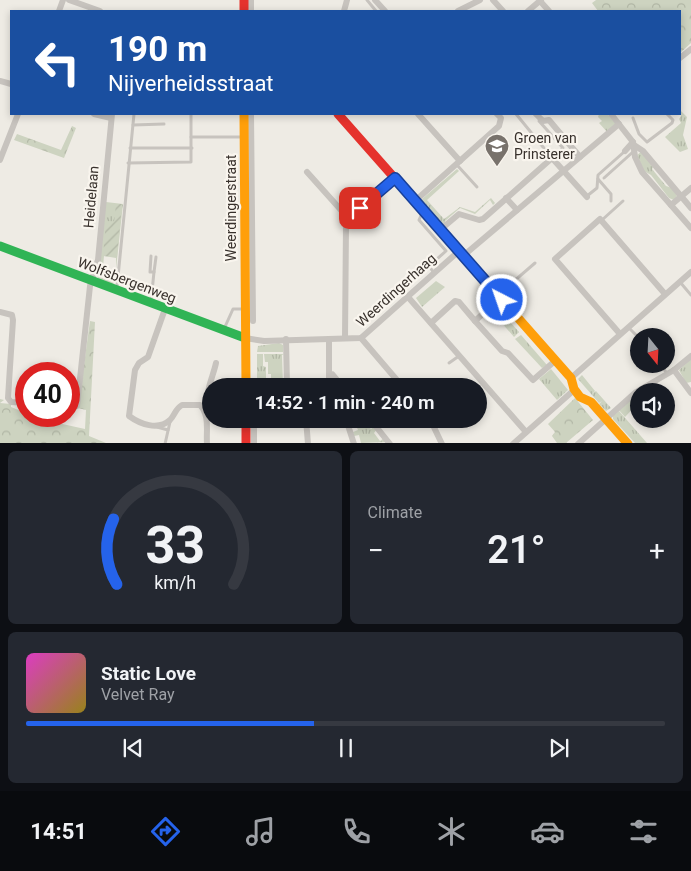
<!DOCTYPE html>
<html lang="en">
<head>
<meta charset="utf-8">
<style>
	body { margin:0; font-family:Roboto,sans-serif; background:#242831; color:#f1f3f6; height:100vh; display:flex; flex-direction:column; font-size:19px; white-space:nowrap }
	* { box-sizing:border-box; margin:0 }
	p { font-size:16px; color:#9ea1a6 }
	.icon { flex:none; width:28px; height:28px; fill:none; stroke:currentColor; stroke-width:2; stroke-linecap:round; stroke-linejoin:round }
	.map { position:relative; height:443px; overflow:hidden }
	.details { display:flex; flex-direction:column; gap:8px; padding:8px; background:#0d0f14; flex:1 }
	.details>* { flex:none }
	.guide { position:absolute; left:10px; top:10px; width:671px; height:105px; border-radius:0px; box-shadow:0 2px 8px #0003; background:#1a4fa0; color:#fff; overflow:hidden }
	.needle { width:32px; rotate:162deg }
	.tools { position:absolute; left:630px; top:328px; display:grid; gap:10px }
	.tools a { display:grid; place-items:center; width:45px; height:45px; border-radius:50%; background:#171b24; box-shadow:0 2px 8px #0003; font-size:25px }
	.speed { position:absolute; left:15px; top:362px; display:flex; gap:10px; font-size:25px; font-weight:700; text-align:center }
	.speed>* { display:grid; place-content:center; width:65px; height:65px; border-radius:50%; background:#171b24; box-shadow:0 2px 8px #0003; line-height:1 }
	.speed .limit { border:8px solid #d22; background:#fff; color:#111 }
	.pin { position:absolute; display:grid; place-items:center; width:42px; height:42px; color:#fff; margin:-21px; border-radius:10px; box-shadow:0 2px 8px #0006 }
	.me { position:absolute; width:55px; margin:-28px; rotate:319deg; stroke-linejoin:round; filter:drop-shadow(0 0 4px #0008) }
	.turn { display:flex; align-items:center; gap:18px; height:105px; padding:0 15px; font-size:22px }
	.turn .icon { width:65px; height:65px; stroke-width:2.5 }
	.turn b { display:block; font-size:35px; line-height:42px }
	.big { font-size:38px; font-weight:600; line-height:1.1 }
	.details .card { flex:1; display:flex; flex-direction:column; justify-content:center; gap:8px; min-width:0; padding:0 18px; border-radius:8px; background:#242831 }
	.details .dial { align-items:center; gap:0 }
	.dial svg { height:130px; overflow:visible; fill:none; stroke:#363941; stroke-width:7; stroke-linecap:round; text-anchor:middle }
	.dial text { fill:#f1f3f6; stroke:none }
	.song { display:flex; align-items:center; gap:15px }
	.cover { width:60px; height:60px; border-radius:8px; background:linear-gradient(135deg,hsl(310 70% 55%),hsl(50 70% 35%)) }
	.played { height:5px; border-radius:2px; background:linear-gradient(90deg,#2563eb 45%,#363941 45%) }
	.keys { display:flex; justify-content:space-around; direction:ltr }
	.heat { display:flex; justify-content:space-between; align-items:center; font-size:28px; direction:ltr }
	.details .tiles { flex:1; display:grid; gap:8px; grid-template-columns:1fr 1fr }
	.card:last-child { grid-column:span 2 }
	.trip { position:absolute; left:202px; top:378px; width:285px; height:50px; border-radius:25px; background:#171b24; box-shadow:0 2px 8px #0003; font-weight:600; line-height:50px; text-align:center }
	.dock { display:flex; height:80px; justify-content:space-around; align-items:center; background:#090b0e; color:#9ea1a6 }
	.dock .icon { width:35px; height:35px }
	.dock .current { color:#2563eb }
	.dock b { font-size:22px; color:#f1f3f6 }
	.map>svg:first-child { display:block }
	.grass { fill:url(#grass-tufts) }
	.forest { fill:url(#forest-crowns) }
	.garden { fill:url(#garden-furrows) }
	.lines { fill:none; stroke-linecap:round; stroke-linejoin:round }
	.lane { stroke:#c7c3be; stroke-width:3 }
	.street { stroke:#c7c3be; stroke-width:6 }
	.fast { stroke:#30b455; stroke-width:9 }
	.slow { stroke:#ff9f0a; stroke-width:9 }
	.jam { stroke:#e5322d; stroke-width:9 }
	.route-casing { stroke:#184099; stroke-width:12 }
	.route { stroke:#2563eb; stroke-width:9 }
	.labels { text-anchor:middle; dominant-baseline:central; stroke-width:4.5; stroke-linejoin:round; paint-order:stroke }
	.poi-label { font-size:14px; fill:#38312c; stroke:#f9f5ee; text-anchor:start }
	.street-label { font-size:14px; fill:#38312c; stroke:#f9f5ee }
</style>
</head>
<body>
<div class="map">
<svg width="691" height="444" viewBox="0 0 691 444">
	<defs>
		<pattern id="grass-tufts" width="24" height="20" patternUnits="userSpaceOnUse" patternTransform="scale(1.25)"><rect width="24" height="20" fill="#cdd3c0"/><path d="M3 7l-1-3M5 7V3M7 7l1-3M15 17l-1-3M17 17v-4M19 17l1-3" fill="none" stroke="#b1b6a5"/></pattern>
		<pattern id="forest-crowns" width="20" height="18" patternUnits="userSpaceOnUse" patternTransform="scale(1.25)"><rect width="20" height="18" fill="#cdd3c0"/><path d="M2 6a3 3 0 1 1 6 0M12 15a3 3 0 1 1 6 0" fill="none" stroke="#b1b6a5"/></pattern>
		<pattern id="garden-furrows" width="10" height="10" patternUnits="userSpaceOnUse" patternTransform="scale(1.25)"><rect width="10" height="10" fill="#cdd3c0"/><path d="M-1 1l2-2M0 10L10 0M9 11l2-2" fill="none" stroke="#b1b6a5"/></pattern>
	</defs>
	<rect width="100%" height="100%" fill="#eeebe4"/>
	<g class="grass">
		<path d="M680 110 687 117 683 135 688 149 680 152 665 137 681 123 679 119 681 116Z"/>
		<path d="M599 114H607L617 125 608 133 599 123 602 121 598 117Z"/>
		<path d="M641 152 654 166 652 169 666 186 672 188 677 196 674 200 669 198 651 175 644 171 637 155Z"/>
		<path d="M457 169 459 171 427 200 444 219 460 207 475 212 491 198 495 203 493 205 490 200 475 214 460 208 445 221 446 223 441 224 422 202V199Z"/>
		<path d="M106 202 123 204 116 269V258L104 256 102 278 113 282 115 277 113 285 100 280 97 276Z"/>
		<path d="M436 281 445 287 422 307 416 298Z"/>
		<path d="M497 307 519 332 514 337 494 314 491 312 486 317Z"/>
		<path d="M521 335 547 365 542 368 515 339Z"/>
		<path d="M279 343 283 345V352H257L258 346Z"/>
		<path d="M257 354H263V366L266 367V378L269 379V382L257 384Z"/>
		<path d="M264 354H284L282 355 283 385 271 386V374H268V362H265Z"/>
		<path d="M691 359V382L686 383 679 370Z"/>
		<path d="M551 369 568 390 557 400 539 379Z"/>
		<path d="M582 375 595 391 592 394 596 391 611 408 606 411 599 404 602 401 599 403 578 379Z"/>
		<path d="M637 393 639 402 625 417 618 409Z"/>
		<path d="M619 411 647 443H635L613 419V416Z"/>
		<path d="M348 419H367L364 422 371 429 375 426 377 429 374 433 380 441 384 438 387 442 361 443 359 435 354 436 353 432 358 430 354 421 350 422Z"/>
	</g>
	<g class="forest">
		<path d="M596 0H691V43L680 53V11H598L592 3Z"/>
		<path d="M72 126 76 128 64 158 14 140 17 134 61 150Z"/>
		<path d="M90 321 95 322 89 436 106 443H0V399L4 400 0 403 11 404V407L26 413V416L85 429 86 410 78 408Z"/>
		<path d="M575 398 593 420 566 443H557L552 436 555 432 548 424Z"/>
	</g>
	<path class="garden" d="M116 204H122L117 257 103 256 106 221 114 222Z"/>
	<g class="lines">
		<g class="lane">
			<path d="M367 0 376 11"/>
			<path d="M191 114V137H243"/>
			<path d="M516 114 552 158 563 148 539 121"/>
			<path d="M633 118 639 134 647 142 672 123 673 120 667 114"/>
			<path d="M133 125 164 124"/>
			<path d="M130 148H192"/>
			<path d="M128 163 191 162V137"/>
			<path d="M457 165 477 187"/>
			<path d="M604 178 634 151"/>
			<path d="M598 179 611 194V201"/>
			<path d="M587 196 597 188 598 175 624 152"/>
			<path d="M423 211 419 220 446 251 429 266 434 273"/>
			<path d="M602 220 623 201"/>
			<path d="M151 256 150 272H154L151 301"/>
			<path d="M154 272 156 257"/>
			<path d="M680 282 691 295"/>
			<path d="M117 287 134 114"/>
			<path d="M498 295 535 263"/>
			<path d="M628 327 636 335"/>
			<path d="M224 329 233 309H244"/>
			<path d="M449 363 459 356"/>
			<path d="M659 364 667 373"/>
			<path d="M157 427 168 430"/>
			<path d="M165 444 170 422"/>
		</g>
		<g class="street">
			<path d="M69 0 100 11"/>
			<path d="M251 0V11"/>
			<path d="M375 0 385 11"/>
			<path d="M493 0 503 11"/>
			<path d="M540 1 549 11"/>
			<path d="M59 11 63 0"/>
			<path d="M344 11 347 0"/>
			<path d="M458 11 480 0"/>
			<path d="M528 11 541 0"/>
			<path d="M680 58 691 49"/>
			<path d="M0 81 11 84"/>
			<path d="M94 114 111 118"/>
			<path d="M251 114 253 321"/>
			<path d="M418 114 460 161"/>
			<path d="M536 114 543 121 549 120 580 157"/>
			<path d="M611 114 633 142 635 157 642 172 691 228"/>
			<path d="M634 145 643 151 691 208"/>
			<path d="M625 151 633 142"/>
			<path d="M0 160 18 114"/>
			<path d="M307 172 349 219"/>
			<path d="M506 198 517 210"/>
			<path d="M415 201 499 126 501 118 497 114"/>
			<path d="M671 205 691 188"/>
			<path d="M440 230 459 214 479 220 483 219 552 158 587 197"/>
			<path d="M463 256 619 124"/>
			<path d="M408 297 526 432"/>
			<path d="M500 298 475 321 502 351 508 353 533 380 556 360"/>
			<path d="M165 309 148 357 139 363 135 370 129 416C140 424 158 431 170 420 175 415 175 409 182 405H200C210 416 206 430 207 444"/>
			<path d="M0 312 12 315 13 320 8 398 11 402 26 403"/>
			<path d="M431 323 455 301 459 302 475 321"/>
			<path d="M620 334 555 259 600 219 665 294"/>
			<path d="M245 338 264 341 361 338 459 251"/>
			<path d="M345 338 346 225 349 219 395 178"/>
			<path d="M361 338 402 386"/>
			<path d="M286 339 287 386"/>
			<path d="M329 339V374H332L342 386"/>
			<path d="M674 370 691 393"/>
			<path d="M329 374V386"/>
			<path d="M571 378 691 272"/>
			<path d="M69 408 77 406 78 397 90 286 98 260 112 114"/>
			<path d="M203 408 208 403C206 389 213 377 216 363"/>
			<path d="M254 419V444"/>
			<path d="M306 419 308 444"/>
			<path d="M346 419 354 444"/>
			<path d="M370 419 390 444"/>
			<path d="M430 419 442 444"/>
			<path d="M513 444 574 390"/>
			<path d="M578 444 636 392 674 370 691 356"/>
		</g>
		<path class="fast" d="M0 246 245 338"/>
		<g class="slow">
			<path d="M244 114 246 386"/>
			<path d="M451 242 571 378 574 389 580 397 591 402 628 444"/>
		</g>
		<g class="jam">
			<path d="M244 0V11"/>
			<path d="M338 114 451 242"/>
			<path d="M246 419V444"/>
		</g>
	</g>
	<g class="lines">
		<defs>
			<path id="route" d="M360 208 395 178 502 300"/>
		</defs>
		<use href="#route" class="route-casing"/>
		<use href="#route" class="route"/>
	</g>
	<defs>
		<symbol id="school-pin" viewBox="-11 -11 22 30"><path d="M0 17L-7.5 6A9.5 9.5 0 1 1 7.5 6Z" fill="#78726c" stroke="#f9f5ee"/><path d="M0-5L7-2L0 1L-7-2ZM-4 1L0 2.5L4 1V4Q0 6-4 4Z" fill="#fff"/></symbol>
	</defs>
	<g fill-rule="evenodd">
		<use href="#school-pin" x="483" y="132" width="28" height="38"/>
	</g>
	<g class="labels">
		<g class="poi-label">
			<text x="514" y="138">Groen van<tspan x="514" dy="16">Prinsterer</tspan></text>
		</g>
		<g class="street-label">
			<text transform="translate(91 197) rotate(-85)">Heidelaan</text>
			<text transform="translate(231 208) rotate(-90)">Weerdingerstraat</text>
			<text transform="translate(127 280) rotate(21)">Wolfsbergenweg</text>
			<text transform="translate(396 290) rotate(-42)">Weerdingerhaag</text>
		</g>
	</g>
</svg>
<div class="tools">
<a><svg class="needle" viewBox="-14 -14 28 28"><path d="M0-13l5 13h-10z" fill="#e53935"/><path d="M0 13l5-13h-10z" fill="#9ea1a6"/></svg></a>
<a><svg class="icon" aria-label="sound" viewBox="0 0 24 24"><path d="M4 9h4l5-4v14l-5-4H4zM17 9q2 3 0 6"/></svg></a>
</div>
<div class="speed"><div class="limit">40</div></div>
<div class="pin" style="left:360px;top:208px;background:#d93025"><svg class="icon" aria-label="arrive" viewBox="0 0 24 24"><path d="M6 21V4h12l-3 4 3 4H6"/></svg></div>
<svg class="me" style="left:502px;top:300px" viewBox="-20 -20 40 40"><circle r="17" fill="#2563eb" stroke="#fff" stroke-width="3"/><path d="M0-11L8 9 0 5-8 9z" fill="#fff"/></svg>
<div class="trip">14:52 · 1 min · 240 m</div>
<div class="guide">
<div class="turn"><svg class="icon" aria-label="left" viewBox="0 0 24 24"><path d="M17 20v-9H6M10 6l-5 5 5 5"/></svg><div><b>190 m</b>Nijverheidsstraat</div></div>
</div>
</div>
<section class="details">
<div class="tiles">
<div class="card dial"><svg viewBox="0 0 100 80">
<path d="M14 69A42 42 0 1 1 86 69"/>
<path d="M14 69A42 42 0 0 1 12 29" stroke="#2563eb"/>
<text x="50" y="56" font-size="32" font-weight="700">33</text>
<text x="50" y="72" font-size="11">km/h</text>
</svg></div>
<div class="card"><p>Climate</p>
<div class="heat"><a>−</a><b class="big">21°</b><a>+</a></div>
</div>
<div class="card">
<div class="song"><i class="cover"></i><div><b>Static Love</b><p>Velvet Ray</p></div></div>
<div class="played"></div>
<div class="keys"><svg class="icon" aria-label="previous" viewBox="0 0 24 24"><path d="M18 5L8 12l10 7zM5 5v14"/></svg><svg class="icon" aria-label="pause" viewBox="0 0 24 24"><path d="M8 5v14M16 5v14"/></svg><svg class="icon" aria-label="next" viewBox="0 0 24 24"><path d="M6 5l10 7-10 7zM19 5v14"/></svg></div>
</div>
</div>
</section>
<nav class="dock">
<b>14:51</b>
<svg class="icon current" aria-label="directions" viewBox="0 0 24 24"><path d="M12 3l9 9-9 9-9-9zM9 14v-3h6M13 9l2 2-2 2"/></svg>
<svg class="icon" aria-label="music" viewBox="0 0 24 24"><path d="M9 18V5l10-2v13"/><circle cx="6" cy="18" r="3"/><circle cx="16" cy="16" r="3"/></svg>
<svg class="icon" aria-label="phone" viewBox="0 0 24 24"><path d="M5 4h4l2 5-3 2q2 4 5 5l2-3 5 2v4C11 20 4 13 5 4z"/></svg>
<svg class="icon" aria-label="climate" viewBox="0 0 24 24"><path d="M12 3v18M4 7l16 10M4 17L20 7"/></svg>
<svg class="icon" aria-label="car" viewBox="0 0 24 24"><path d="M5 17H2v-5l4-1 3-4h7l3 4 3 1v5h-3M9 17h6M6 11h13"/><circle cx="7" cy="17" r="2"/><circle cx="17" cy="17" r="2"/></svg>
<svg class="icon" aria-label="filters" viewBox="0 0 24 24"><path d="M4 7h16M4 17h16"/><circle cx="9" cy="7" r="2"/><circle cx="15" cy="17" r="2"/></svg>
</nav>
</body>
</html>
